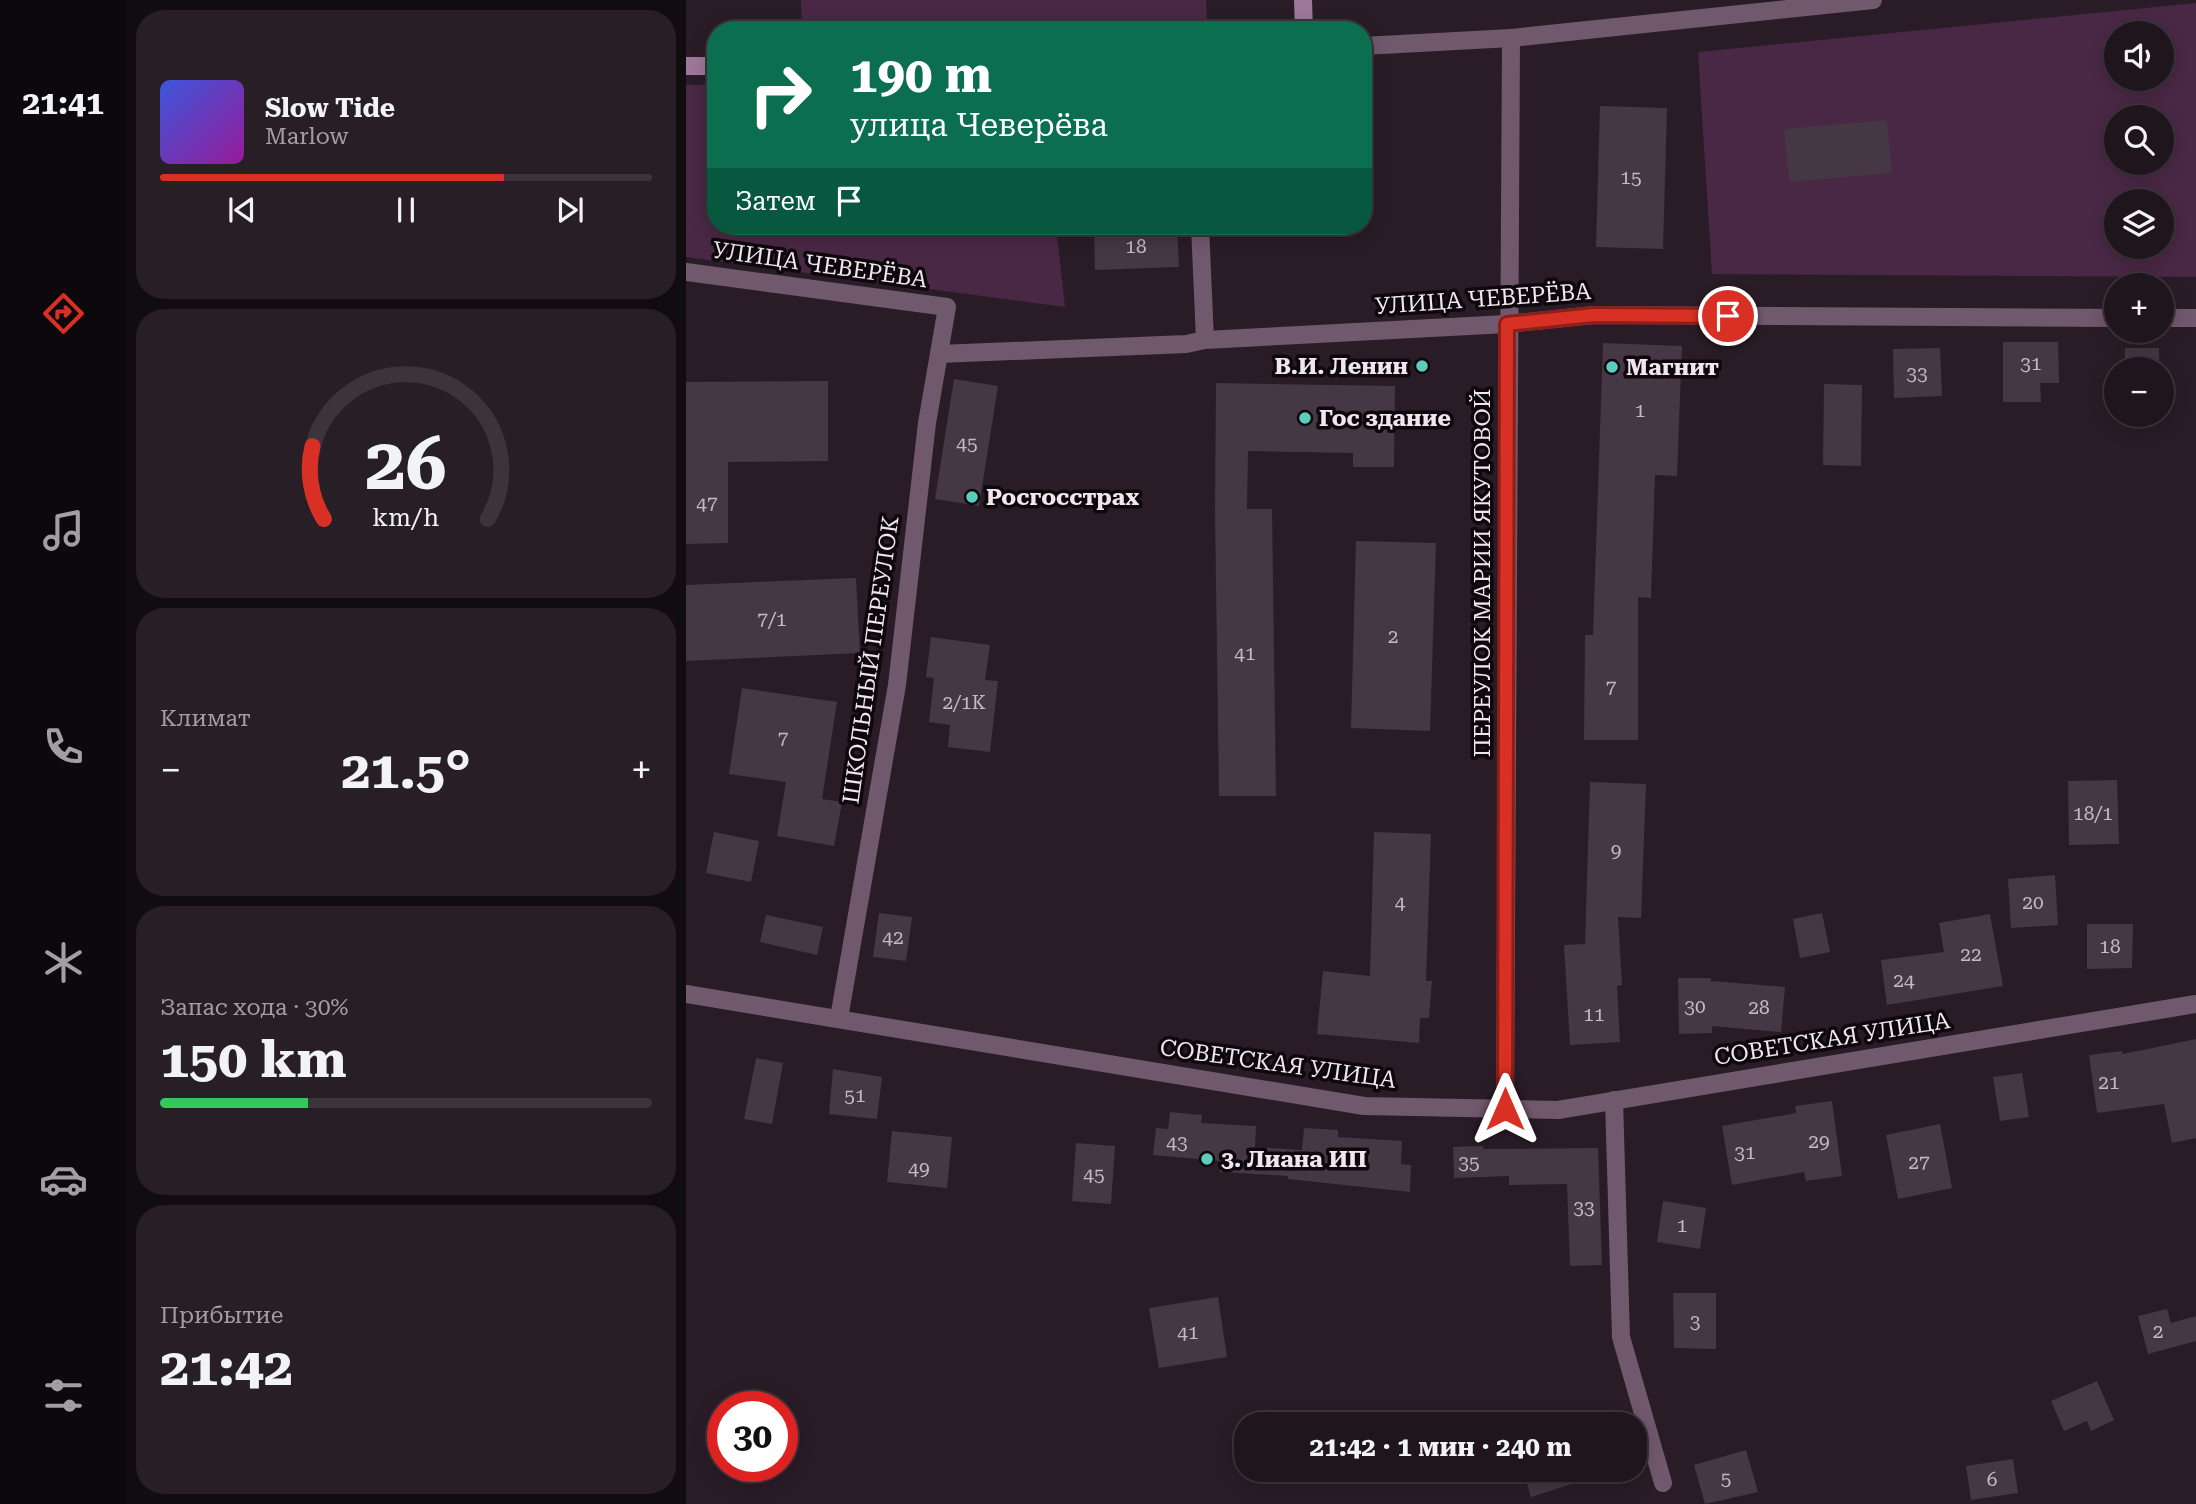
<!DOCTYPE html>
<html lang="ru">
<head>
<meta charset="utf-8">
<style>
	body { margin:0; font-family:"Roboto Serif",serif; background:#271e26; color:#f1f3f6; height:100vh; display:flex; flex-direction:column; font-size:26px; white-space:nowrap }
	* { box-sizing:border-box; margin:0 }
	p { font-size:23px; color:#a19fa4 }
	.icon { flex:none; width:38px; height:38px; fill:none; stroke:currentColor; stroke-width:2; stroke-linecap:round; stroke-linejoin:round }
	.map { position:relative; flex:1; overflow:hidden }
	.details { display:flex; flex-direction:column; gap:10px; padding:10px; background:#110c10; width:560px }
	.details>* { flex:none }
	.hud { position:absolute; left:21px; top:21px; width:665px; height:214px; border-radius:28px; box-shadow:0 4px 18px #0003,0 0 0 2px #3c343b; background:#0b6e4f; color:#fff; overflow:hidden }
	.tools { position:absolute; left:1418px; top:21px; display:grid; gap:14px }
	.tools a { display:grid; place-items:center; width:70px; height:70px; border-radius:50%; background:#1f151d; box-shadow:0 4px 18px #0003,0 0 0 2px #3c343b; font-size:35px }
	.speed { position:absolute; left:21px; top:1391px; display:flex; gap:14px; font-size:35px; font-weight:700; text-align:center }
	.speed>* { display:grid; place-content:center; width:91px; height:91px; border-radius:50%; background:#1f151d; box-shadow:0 4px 18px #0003,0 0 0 2px #3c343b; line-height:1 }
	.speed .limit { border:10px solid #d22; background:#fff; color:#111 }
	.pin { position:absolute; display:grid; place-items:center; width:60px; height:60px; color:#fff; margin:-30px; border:4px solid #fff; border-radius:50%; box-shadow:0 2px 7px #0007 }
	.me { position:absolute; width:77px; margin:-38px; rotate:0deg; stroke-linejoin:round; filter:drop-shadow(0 0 5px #0008) }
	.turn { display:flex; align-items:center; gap:24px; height:147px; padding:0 28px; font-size:32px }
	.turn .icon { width:91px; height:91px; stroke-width:2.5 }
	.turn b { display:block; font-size:49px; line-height:60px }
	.then { display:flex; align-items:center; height:66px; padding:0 28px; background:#0003; gap:14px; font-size:26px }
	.big { font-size:52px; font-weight:700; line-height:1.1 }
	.details .widget { flex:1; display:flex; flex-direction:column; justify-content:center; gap:10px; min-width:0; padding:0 24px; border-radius:28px; background:#271e26 }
	.details .dial { align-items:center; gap:0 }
	.dial svg { height:182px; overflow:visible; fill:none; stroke:#3c343b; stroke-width:7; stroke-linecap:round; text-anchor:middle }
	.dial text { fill:#f1f3f6; stroke:none }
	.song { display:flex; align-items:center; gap:21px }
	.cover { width:84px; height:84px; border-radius:10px; background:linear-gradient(135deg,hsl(230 70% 55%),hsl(300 70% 35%)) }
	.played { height:7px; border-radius:4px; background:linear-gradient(90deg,#d93025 70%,#3c343b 70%) }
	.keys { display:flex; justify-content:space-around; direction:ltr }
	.heat { display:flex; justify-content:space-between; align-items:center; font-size:38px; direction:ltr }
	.charge { height:10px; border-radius:5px; background:linear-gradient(90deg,#34c759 30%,#3c343b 0) }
	.trip { position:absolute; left:548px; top:1412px; width:413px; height:70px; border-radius:28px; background:#1f151d; box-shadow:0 4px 18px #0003,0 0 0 2px #3c343b; font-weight:700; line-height:70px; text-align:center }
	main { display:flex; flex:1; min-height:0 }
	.tab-bar { display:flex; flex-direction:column; width:126px; justify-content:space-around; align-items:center; background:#0c080c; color:#a19fa4 }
	.tab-bar .icon { width:49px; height:49px }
	.tab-bar .current { color:#d93025 }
	.tab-bar b { font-size:32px; color:#f1f3f6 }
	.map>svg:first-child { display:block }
	.green { fill:#492845; fill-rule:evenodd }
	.building { fill:#453743 }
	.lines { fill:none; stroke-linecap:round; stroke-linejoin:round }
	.minor { stroke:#71596d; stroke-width:18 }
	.secondary { stroke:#9e7899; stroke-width:18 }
	.route-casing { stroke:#8d1f18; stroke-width:18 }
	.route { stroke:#d93025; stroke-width:12 }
	.poi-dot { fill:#5bcebb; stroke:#0e080d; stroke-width:2.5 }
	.labels { text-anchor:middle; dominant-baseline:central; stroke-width:7; stroke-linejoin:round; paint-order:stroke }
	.number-label { font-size:19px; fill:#c4bac3 }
	.street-label { font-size:23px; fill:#efe6ee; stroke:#0e080d }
	.poi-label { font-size:23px; font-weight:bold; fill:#efe6ee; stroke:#0e080d; text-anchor:start }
</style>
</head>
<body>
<main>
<nav class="tab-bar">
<b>21:41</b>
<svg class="icon current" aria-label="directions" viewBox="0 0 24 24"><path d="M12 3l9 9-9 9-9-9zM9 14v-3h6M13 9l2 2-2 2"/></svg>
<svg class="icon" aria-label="music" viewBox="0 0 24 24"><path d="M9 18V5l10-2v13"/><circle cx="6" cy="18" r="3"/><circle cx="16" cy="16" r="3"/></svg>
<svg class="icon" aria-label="phone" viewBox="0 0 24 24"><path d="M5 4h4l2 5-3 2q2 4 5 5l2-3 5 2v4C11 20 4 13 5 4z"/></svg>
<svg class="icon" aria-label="climate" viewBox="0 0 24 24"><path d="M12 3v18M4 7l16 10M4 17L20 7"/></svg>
<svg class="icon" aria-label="car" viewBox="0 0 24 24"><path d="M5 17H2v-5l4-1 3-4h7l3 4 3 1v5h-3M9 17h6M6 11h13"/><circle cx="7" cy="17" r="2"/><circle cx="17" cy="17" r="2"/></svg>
<svg class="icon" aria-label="filters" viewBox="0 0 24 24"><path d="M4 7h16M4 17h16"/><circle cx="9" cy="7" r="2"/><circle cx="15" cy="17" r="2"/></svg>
</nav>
<section class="details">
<div class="widget">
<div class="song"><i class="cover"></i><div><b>Slow Tide</b><p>Marlow</p></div></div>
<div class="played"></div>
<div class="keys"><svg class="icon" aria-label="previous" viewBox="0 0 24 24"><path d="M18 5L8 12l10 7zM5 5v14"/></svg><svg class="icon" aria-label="pause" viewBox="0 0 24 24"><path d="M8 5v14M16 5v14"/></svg><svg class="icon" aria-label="next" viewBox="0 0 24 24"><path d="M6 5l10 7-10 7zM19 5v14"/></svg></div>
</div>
<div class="widget dial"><svg viewBox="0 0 100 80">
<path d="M14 69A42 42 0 1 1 86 69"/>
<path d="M14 69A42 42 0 0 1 9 37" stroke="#d93025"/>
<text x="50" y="56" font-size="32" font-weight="700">26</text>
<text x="50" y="72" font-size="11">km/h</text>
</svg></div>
<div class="widget"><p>Климат</p>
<div class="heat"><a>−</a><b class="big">21.5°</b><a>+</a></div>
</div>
<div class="widget"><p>Запас хода · 30%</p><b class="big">150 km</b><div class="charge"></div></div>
<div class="widget"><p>Прибытие</p><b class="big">21:42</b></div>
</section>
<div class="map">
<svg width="1510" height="1504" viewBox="0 0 1510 1504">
	<rect width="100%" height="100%" fill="#291c27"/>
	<g class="green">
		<path d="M115 0H520L521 26 428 30H116Z"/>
		<path d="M1510 3V277L1026 274 1012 52ZM1430 33H1475V79H1430ZM1430 117H1475V163H1430ZM1430 201H1475V247H1430Z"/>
		<path d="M0 85H30V226H370L379 307 0 257Z"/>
	</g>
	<g class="building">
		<path d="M914 106 981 108 977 249 910 247Z"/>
		<path d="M1201 120 1206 173 1103 182 1098 129Z"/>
		<path d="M408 226H491L493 267 409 270Z"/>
		<path d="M1317 342H1372L1373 383H1354L1355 402H1317Z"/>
		<path d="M917 343 996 346 991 476 969 475 965 598 952 597V740H898L899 635H907Z"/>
		<path d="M1254 348 1256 396 1208 398 1207 349Z"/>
		<rect x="1439" y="348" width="34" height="21"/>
		<path d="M268 379 312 386 293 506 249 499Z"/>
		<path d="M142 381V461L42 462V543L0 544V382Z"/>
		<path d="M530 383 709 386 708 467H667V453L562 451 561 509H586L590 796H533L529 511Z"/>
		<path d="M1138 384 1176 385 1175 466 1137 465Z"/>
		<path d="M670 541 750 543 744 731 665 728Z"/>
		<path d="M170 578 174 653 0 661V585Z"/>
		<path d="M245 637 304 645 299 680 312 681 304 752 262 747 264 725 243 722 248 678 240 677Z"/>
		<path d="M56 688 151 702 136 799 156 802 148 846 91 836 100 782 43 774Z"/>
		<path d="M1431 780 1433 844 1383 845 1382 781Z"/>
		<path d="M904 782 960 784 955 918 932 917 936 985 931 986 934 1042 884 1045 878 945 899 944Z"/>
		<path d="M28 832 73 841 65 882 20 873Z"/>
		<path d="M688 832 745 834 740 981H746L743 1018H734L733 1043 631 1034 637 971 684 976Z"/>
		<path d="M1369 875 1372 925 1325 928 1322 879Z"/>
		<path d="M193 913 226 917 220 961 187 957Z"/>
		<path d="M1136 913 1144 952 1114 958 1107 919Z"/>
		<path d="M1304 914 1317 986 1201 1005 1195 960 1258 952 1253 923Z"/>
		<path d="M80 915 137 927 131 955 74 942Z"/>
		<path d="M1401 924H1447L1446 968 1401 969Z"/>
		<path d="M992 978H1025V981L1099 987 1095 1032 1026 1026V1033L993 1034Z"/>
		<path d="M1510 1039V1138L1486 1143 1478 1104 1411 1113 1403 1055 1436 1051 1437 1054Z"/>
		<path d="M70 1058 97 1063 86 1124 58 1119Z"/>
		<path d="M147 1069 196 1077 191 1119 143 1114Z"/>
		<path d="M1336 1073 1343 1117 1314 1121 1307 1077Z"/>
		<path d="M1146 1101 1156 1176 1120 1181 1118 1172 1046 1185 1036 1126 1110 1113 1109 1106Z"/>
		<path d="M484 1112 516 1115 515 1123 570 1126 569 1147 616 1150 618 1128 652 1130V1137L716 1141 715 1164 725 1165 724 1192 602 1179V1176L534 1172V1161L467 1155 470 1128 482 1129Z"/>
		<path d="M1254 1124 1266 1188 1212 1199 1200 1135Z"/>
		<path d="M206 1131 266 1137 261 1188 201 1182Z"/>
		<path d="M390 1143 429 1146 425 1204 386 1201Z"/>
		<path d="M797 1146V1149L912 1148 916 1265 884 1266 881 1184 823 1185V1176L768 1178 767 1147Z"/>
		<path d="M977 1201 1020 1208 1014 1249 971 1242Z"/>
		<path d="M987 1293H1030V1349L988 1348Z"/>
		<path d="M532 1297 541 1357 473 1368 463 1308Z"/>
		<path d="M1481 1309 1485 1323 1510 1316V1341L1462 1354 1452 1316Z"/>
		<path d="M1411 1381 1428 1420 1405 1431 1401 1421 1378 1431 1365 1401Z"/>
		<path d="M1060 1450 1072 1492 1019 1504 1008 1465Z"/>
		<path d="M1327 1459 1332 1493 1285 1500 1280 1466Z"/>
		<path d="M837 1470H913L914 1475 845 1497Z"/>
	</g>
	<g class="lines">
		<g class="minor">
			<path d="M677 46 825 38 1187 0"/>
			<path d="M514 226 519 340"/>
			<path d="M0 272 261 307 241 423 211 685 153 1018"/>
			<path d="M1475 318H1510"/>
			<path d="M253 354 500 344 519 340 821 324 908 315 1430 318"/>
			<path d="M0 994 678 1106 872 1110 1510 1004"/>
			<path d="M928 1100 935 1337 977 1483"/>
			<path d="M819 1109 825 38"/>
		</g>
		<g class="secondary">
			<path d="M617 0 618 30"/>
			<path d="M0 66H30"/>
		</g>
	</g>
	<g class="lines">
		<defs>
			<path id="route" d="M819 1109 821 324 908 315 1042 316"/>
		</defs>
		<use href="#route" class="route-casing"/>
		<use href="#route" class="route"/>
	</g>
	<g class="poi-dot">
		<circle cx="736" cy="366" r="7"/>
		<circle cx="926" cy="367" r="7"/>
		<circle cx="619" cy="418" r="7"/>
		<circle cx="286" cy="497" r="7"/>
		<circle cx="521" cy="1159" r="7"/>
	</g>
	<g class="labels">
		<g class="number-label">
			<text x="945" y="177">15</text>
			<text x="450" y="246">18</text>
			<text x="1345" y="363">31</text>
			<text x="1231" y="373">33</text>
			<text x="954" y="410">1</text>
			<text x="281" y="443">45</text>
			<text x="21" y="503">47</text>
			<text x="86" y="619">7/1</text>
			<text x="707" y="636">2</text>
			<text x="559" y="653">41</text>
			<text x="925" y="687">7</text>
			<text x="278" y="702">2/1К</text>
			<text x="97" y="738">7</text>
			<text x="1407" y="813">18/1</text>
			<text x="930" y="850">9</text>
			<text x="714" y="902">4</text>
			<text x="1347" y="902">20</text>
			<text x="207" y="937">42</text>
			<text x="1424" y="946">18</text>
			<text x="1285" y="954">22</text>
			<text x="1218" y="980">24</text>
			<text x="1009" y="1006">30</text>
			<text x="1073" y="1007">28</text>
			<text x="908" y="1014">11</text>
			<text x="1423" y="1082">21</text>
			<text x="169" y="1095">51</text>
			<text x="1133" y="1141">29</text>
			<text x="491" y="1142">43</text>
			<text x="1059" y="1152">31</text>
			<text x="783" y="1162">35</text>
			<text x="1233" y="1162">27</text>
			<text x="233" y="1168">49</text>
			<text x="408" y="1174">45</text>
			<text x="898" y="1207">33</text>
			<text x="996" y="1225">1</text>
			<text x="1009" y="1321">3</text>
			<text x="1472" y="1331">2</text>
			<text x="502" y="1332">41</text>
			<text x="1040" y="1478">5</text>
			<text x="1306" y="1479">6</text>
		</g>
		<g class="street-label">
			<text transform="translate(134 265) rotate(8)">УЛИЦА ЧЕВЕРЁВА</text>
			<text transform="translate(797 299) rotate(-4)">УЛИЦА ЧЕВЕРЁВА</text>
			<text transform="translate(796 573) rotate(-90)">ПЕРЕУЛОК МАРИИ ЯКУТОВОЙ</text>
			<text transform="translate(185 660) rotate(-82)">ШКОЛЬНЫЙ ПЕРЕУЛОК</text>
			<text transform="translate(1146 1039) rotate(-9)">СОВЕТСКАЯ УЛИЦА</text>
			<text transform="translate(592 1064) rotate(8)">СОВЕТСКАЯ УЛИЦА</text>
		</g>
		<g class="poi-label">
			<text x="722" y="366" text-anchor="end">В.И. Ленин</text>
			<text x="940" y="367">Магнит</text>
			<text x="633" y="418">Гос здание</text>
			<text x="300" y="497">Росгосстрах</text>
			<text x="535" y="1159">3. Лиана ИП</text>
		</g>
	</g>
</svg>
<div class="tools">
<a><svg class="icon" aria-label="sound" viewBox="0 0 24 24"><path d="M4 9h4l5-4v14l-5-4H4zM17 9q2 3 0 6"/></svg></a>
<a><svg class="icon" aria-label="search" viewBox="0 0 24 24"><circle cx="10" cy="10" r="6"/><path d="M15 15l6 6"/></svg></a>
<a><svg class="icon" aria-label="layers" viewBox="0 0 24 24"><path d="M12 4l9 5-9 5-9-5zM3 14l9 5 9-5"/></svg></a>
<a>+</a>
<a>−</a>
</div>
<div class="speed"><div class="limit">30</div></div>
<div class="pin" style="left:1042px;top:316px;background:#d93025"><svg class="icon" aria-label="arrive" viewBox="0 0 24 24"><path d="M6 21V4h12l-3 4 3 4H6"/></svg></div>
<svg class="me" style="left:819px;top:1109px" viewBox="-20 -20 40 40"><path d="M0-17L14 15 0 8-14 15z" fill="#d93025" stroke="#fff" stroke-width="4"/></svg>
<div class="trip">21:42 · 1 мин · 240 m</div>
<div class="hud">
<div class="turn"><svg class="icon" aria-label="right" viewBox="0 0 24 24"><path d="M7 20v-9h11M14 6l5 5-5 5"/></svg><div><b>190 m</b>улица Чеверёва</div></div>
<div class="then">Затем<svg class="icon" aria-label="arrive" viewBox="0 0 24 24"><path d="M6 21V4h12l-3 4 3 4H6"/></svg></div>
</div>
</div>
</main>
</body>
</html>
